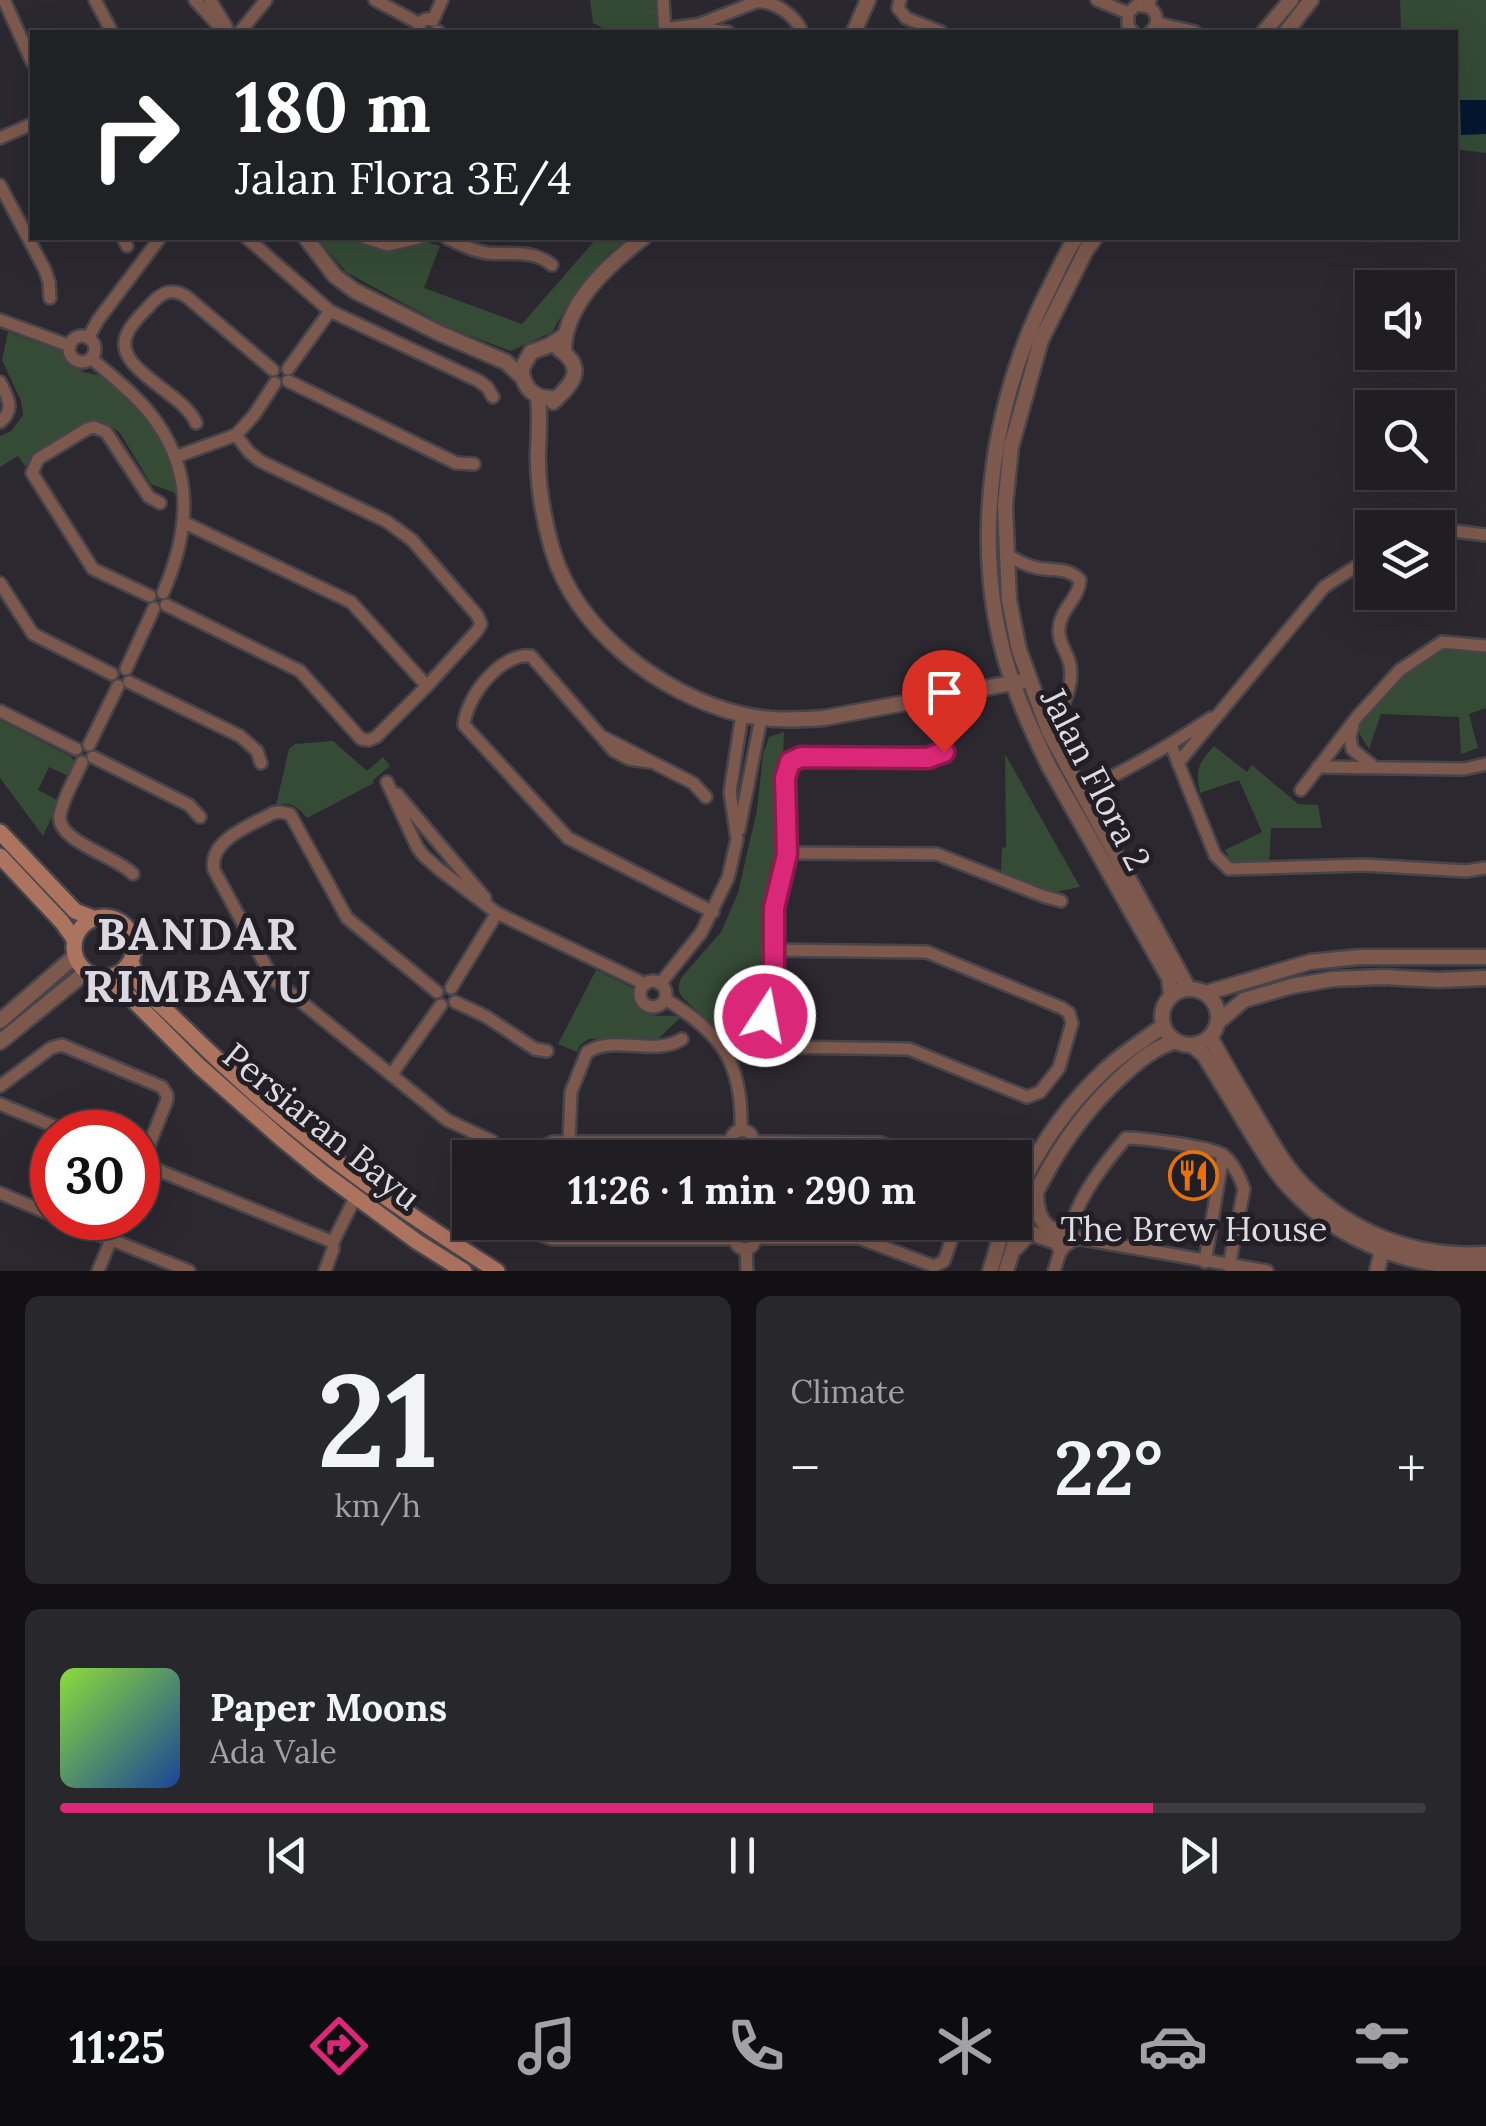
<!DOCTYPE html>
<html lang="en">
<head>
<meta charset="utf-8">
<style>
	body { margin:0; font-family:Lora,serif; background:#28272b; color:#f1f3f6; height:100vh; display:flex; flex-direction:column; font-size:38px; white-space:nowrap }
	* { box-sizing:border-box; margin:0 }
	p { font-size:32px; color:#a2a2a6 }
	.icon { flex:none; width:55px; height:55px; fill:none; stroke:currentColor; stroke-width:2; stroke-linecap:round; stroke-linejoin:round }
	.map { position:relative; height:1271px; overflow:hidden }
	.sheet { display:flex; flex-direction:column; gap:25px; padding:25px; background:#121013; flex:1 }
	.sheet>* { flex:none }
	.guide { position:absolute; left:30px; top:30px; width:1428px; height:210px; border-radius:0px; box-shadow:0 10px 40px #0002,0 0 0 2px #3d3c41; background:#202124; color:#fff; overflow:hidden }
	.tools { position:absolute; left:1355px; top:270px; display:grid; gap:20px }
	.tools a { display:grid; place-items:center; width:100px; height:100px; border-radius:0px; background:#201e23; box-shadow:0 10px 40px #0002,0 0 0 2px #3d3c41; font-size:50px }
	.speed { position:absolute; left:30px; top:1110px; display:flex; gap:20px; font-size:50px; font-weight:700; text-align:center }
	.speed>* { display:grid; place-content:center; width:130px; height:130px; border-radius:50%; background:#201e23; box-shadow:0 10px 40px #0002,0 0 0 2px #3d3c41; line-height:1 }
	.speed .limit { border:15px solid #d22; background:#fff; color:#111 }
	.pin { position:absolute; display:grid; place-items:center; width:85px; height:85px; color:#fff; margin:-102px -42px; border-radius:50% 50% 50% 0; rotate:-45deg; box-shadow:0 0 10px #0007 }
	.pin .icon { rotate:45deg }
	.me { position:absolute; width:110px; margin:-55px; rotate:11deg; stroke-linejoin:round; filter:drop-shadow(0 0 8px #0008) }
	.turn { display:flex; align-items:center; gap:35px; height:210px; padding:0 40px; font-size:45px }
	.turn .icon { width:130px; height:130px; stroke-width:2.5 }
	.turn b { display:block; font-size:70px; line-height:85px }
	.big { font-size:75px; font-weight:800; line-height:1.1 }
	.sheet .card { flex:1; display:flex; flex-direction:column; justify-content:center; gap:15px; min-width:0; padding:0 35px; border-radius:15px; background:#28272b }
	.sheet .dial { align-items:center; gap:0 }
	.dial b { font-size:130px; line-height:1 }
	.song { display:flex; align-items:center; gap:30px }
	.cover { width:120px; height:120px; border-radius:15px; background:linear-gradient(135deg,hsl(90 70% 55%),hsl(220 70% 35%)) }
	.played { height:10px; border-radius:5px; background:linear-gradient(90deg,#db2777 80%,#3d3c41 80%) }
	.keys { display:flex; justify-content:space-around; direction:ltr }
	.heat { display:flex; justify-content:space-between; align-items:center; font-size:55px; direction:ltr }
	.sheet .tiles { flex:1; display:grid; gap:25px; grid-template-columns:1fr 1fr }
	.card:last-child { grid-column:span 2 }
	.trip { position:absolute; left:452px; top:1140px; width:580px; height:100px; border-radius:0px; background:#201e23; box-shadow:0 10px 40px #0002,0 0 0 2px #3d3c41; font-weight:800; line-height:100px; text-align:center }
	.menu { display:flex; height:160px; justify-content:space-around; align-items:center; background:#0d0c0e; color:#a2a2a6 }
	.menu .icon { width:70px; height:70px }
	.menu .on { color:#db2777 }
	.menu b { font-size:45px; color:#f1f3f6 }
	.map>svg:first-child { display:block }
	.green { fill:#354b36 }
	.water { fill:#051730 }
	.lines { fill:none; stroke-linecap:round; stroke-linejoin:round }
	.minor-casing { stroke:#47454b; stroke-width:16 }
	.tertiary-casing { stroke:#47454b; stroke-width:19 }
	.secondary-casing { stroke:#47454b; stroke-width:20 }
	.minor { stroke:#7d594d; stroke-width:11 }
	.tertiary { stroke:#7d594d; stroke-width:14 }
	.secondary { stroke:#ac735f; stroke-width:15 }
	.route-casing { stroke:#8e194d; stroke-width:25 }
	.route { stroke:#db2777; stroke-width:18 }
	.labels { text-anchor:middle; dominant-baseline:central; stroke-width:10; stroke-linejoin:round; paint-order:stroke }
	.street-label { font-size:35px; fill:#dddce0; stroke:#211f25 }
	.poi-label { font-size:35px; fill:#dddce0; stroke:#211f25 }
	.district-label { font-size:45px; font-weight:bold; letter-spacing:2.5px; fill:#dcd8e1; stroke:#211f25 }
</style>
</head>
<body>
<div class="map">
<svg width="1486" height="1271" viewBox="0 0 1486 1271">
	<rect width="100%" height="100%" fill="#2b282f"/>
	<g class="green">
		<path d="M590 0H655L658 32H602L601 27 593 23Z"/>
		<path d="M1400 0H1486V153L1455 149V32H1420L1419 30 1401 29Z"/>
		<path d="M317 238H353L358 242 363 238H431L430 243 440 246 424 288 522 324 597 238H627L606 256 594 270 572 298 552 332 511 351 447 327 368 284 346 272Z"/>
		<path d="M8 332 64 352 73 364 83 372 102 376 145 414 165 440 183 496 151 484 120 433C110 424 100 422 87 426L25 466 18 456 0 467V436L11 431 23 415 21 401 2 360Z"/>
		<path d="M1437 644 1486 649V708L1469 714 1478 748 1461 754 1459 717 1381 714 1369 749C1365 742 1358 735 1359 727 1360 701 1417 659 1437 644Z"/>
		<path d="M0 720 70 756 75 762 70 777 49 767 38 790 59 801 43 836 0 778Z"/>
		<path d="M784 732 783 757 777 771 779 855 767 907 765 999 754 1019 732 1033 719 1031 683 998C677 991 678 986 681 978L721 932 738 893 757 810 763 754 769 737Z"/>
		<path d="M333 741 367 771 383 757 390 766 373 780 374 783 307 818C298 807 291 801 276 805L289 749 295 744Z"/>
		<path d="M1214 746 1247 772 1252 765 1298 804 1318 805 1322 828H1271L1269 866 1247 867 1232 862 1225 850 1262 832 1239 780 1200 793C1195 769 1198 764 1214 746Z"/>
		<path d="M1005 754 1080 887 1051 893 1001 872 1002 848 1006 847Z"/>
		<path d="M596 970 633 988C635 994 635 1000 638 1006 646 1021 668 1013 681 1017L659 1038 589 1039 580 1045 577 1052 558 1044Z"/>
	</g>
	<path class="water" d="M1460 100H1486V134L1461 135Z"/>
	<g class="lines">
		<defs>
			<g id="minor">
				<path d="M4 0 32 62"/>
				<path d="M95 0 112 32"/>
				<path d="M195 0 216 23 229 32"/>
				<path d="M210 0 226 26"/>
				<path d="M375 0 420 24"/>
				<path d="M663 0 665 32"/>
				<path d="M900 0 898 8 906 18 941 32"/>
				<path d="M1097 0 1128 13"/>
				<path d="M1150 0 1149 7C1159 14 1159 24 1150 32"/>
				<path d="M433 20 442 0"/>
				<path d="M1157 23 1195 32"/>
				<path d="M695 28 728 32"/>
				<path d="M665 29 700 24 756 2C774 0 796 16 802 32"/>
				<path d="M437 31 439 32"/>
				<path d="M240 32 266 0"/>
				<path d="M420 32C417 23 424 17 433 20"/>
				<path d="M1133 32 1128 26V13L1137 5 1149 7"/>
				<path d="M0 138 32 124"/>
				<path d="M0 185 45 270 49 282 50 298"/>
				<path d="M123 238 127 246"/>
				<path d="M247 238 330 311 479 381 487 387 493 397"/>
				<path d="M366 238 388 245 419 238"/>
				<path d="M447 238C459 244 473 251 487 253 509 255 534 249 552 265"/>
				<path d="M0 320 70 346"/>
				<circle cx="82" cy="349" r="13"/>
				<path d="M88 338 98 320 160 238"/>
				<path d="M91 358C110 375 132 391 148 411 195 468 191 528 163 593"/>
				<path d="M288 369 330 311"/>
				<path d="M288 381 456 463 474 464"/>
				<path d="M0 382C7 396 16 410 0 422"/>
				<path d="M196 423C184 392 111 369 127 334 132 322 144 312 152 303 163 291 173 288 187 297L273 370"/>
				<path d="M236 435 249 452 260 461 386 521 412 540 477 615 481 624 477 631 427 686"/>
				<path d="M175 457 236 435 254 415 275 383"/>
				<path d="M1438 529 1486 535"/>
				<path d="M1006 554C1016 560 1026 566 1038 568 1054 571 1068 567 1080 580 1079 599 1060 609 1059 629 1058 640 1064 648 1068 658 1078 684 1060 710 1049 732"/>
				<path d="M0 583 33 634 112 674"/>
				<path d="M150 596 93 569 32 473 38 459 87 429 94 427 106 432 149 497 160 503"/>
				<path d="M166 605 300 671 361 739 369 740 376 737 427 686 351 602 185 523"/>
				<path d="M126 669 154 608"/>
				<path d="M129 682 240 736 257 751 261 763"/>
				<path d="M0 711 76 749"/>
				<path d="M1353 726 1350 736 1352 749 1373 766"/>
				<path d="M603 737 693 783 706 797"/>
				<path d="M89 745 118 686"/>
				<path d="M1171 745 1215 855 1229 869 1364 865 1466 871 1486 868"/>
				<path d="M93 757 189 805 200 817"/>
				<path d="M82 762C75 779 63 798 60 815 55 841 118 857 133 874"/>
				<path d="M650 762 629 759 614 751 531 656C501 652 466 697 464 725L568 838 713 912"/>
				<path d="M1178 763 1324 587 1372 556"/>
				<path d="M1318 767 1464 769 1486 764"/>
				<path d="M387 782 417 847 424 856 440 870 497 913 645 984"/>
				<path d="M1301 790 1357 717 1400 670 1442 642 1486 646"/>
				<path d="M1080 792C1126 771 1169 746 1211 718"/>
				<path d="M397 794 485 898"/>
				<path d="M739 830 761 718"/>
				<path d="M787 853 937 854 1043 896 1061 901"/>
				<circle cx="653" cy="994" r="13"/>
				<path d="M660 984 701 933 728 878 737 839 730 792 742 714"/>
				<path d="M451 988 497 913"/>
				<path d="M437 992 347 918 290 814 280 812 273 813C250 826 208 840 214 870L273 979 447 1120 492 1141 499 1152"/>
				<path d="M665 999C722 1033 743 1063 741 1131"/>
				<path d="M455 1002 485 1016 535 1049 547 1051"/>
				<path d="M759 1025 786 1047 909 1049 1027 1097 1040 1092 1059 1068 1072 1023 1069 1013 1062 1008 927 952 775 950"/>
				<path d="M724 1049 759 1025 773 1001 774 908 787 853 785 778 790 762 801 757 928 758 938 755 947 749"/>
				<path d="M391 1075 441 1005"/>
				<path d="M0 1086 51 1048 62 1045 162 1087 167 1095V1100L138 1173"/>
				<path d="M0 1104 68 1132"/>
				<circle cx="742" cy="1141" r="11"/>
				<path d="M569 1142 571 1092 587 1052C615 1034 654 1057 682 1039"/>
				<path d="M753 1142 881 1143 921 1158"/>
				<path d="M533 1158 539 1148 553 1142H731"/>
				<path d="M138 1162 333 1242"/>
				<path d="M0 1193 52 1215"/>
				<path d="M58 1218 189 1271"/>
				<path d="M533 1222 539 1234 552 1239H734"/>
				<circle cx="745" cy="1239" r="10"/>
				<path d="M755 1238H859L934 1266 944 1261 958 1222"/>
				<path d="M1076 1238 1071 1226C1081 1193 1104 1164 1126 1138 1141 1138 1213 1147 1223 1155 1232 1161 1241 1179 1244 1189L1229 1266"/>
				<path d="M1076 1238 1267 1271"/>
				<path d="M746 1249 747 1271"/>
				<path d="M1205 1262 1223 1155"/>
				<path d="M98 1271 120 1218"/>
				<path d="M325 1271 333 1249V1242L356 1196"/>
				<path d="M1054 1271 1061 1249 1076 1238"/>
			</g>
			<g id="tertiary">
				<path d="M854 32 868 0"/>
				<path d="M1264 32 1291 0"/>
				<path d="M1286 32 1311 0"/>
				<path d="M306 238 335 276 355 291 439 333 506 362 522 377"/>
				<path d="M1076 238C1066 252 1059 269 1051 285 994 395 971 533 1004 655 1015 694 1032 732 1050 768L1169 978 1171 995"/>
				<path d="M1095 238 1086 250 1041 340 1011 447 1005 506 1009 600 1019 650 1049 732 1188 988"/>
				<path d="M564 351C564 304 608 265 643 238"/>
				<path d="M538 397C540 415 539 432 538 450 537 483 543 517 552 549 576 630 660 694 740 714 767 721 796 720 824 718L1023 681"/>
				<path d="M556 398C535 400 522 388 522 368L531 352 548 346 564 336"/>
				<path d="M553 402C571 385 588 369 559 349"/>
				<circle cx="1190" cy="1017" r="28"/>
				<path d="M1206 993 1310 962 1360 957H1486"/>
				<path d="M0 1021 75 956"/>
				<path d="M1218 1022 1244 1000 1292 986 1333 979 1384 977 1438 980 1486 978"/>
				<path d="M1210 1037C1226 1066 1243 1095 1260 1123 1273 1145 1286 1168 1304 1186 1354 1235 1417 1258 1486 1254"/>
				<path d="M0 1042 86 972"/>
				<path d="M1192 1045 1204 1055C1220 1081 1236 1107 1252 1134 1264 1153 1276 1174 1292 1190 1342 1243 1414 1270 1486 1266"/>
				<path d="M1036 1196C1038 1227 1049 1230 1076 1238"/>
				<path d="M1015 1198C1037 1149 1067 1105 1106 1069 1123 1053 1144 1040 1163 1026"/>
				<path d="M1017 1247 1026 1237 1034 1234 1056 1242 1061 1249"/>
				<path d="M990 1271 1005 1222"/>
				<path d="M1006 1271C1027 1197 1066 1126 1124 1074 1140 1060 1155 1047 1176 1041"/>
				<path d="M1377 1271 1384 1243"/>
			</g>
			<g id="secondary">
				<path d="M0 832 75 911 93 918"/>
				<path d="M0 856 62 922 74 939"/>
				<circle cx="104" cy="947" r="30"/>
				<path d="M131 962 137 979 145 990C193 1036 240 1083 291 1125 355 1179 426 1226 497 1271"/>
				<path d="M106 978 124 991 199 1066 283 1140 322 1172 416 1241 464 1271"/>
			</g>
		</defs>
		<use href="#minor" class="minor-casing"/>
		<use href="#tertiary" class="tertiary-casing"/>
		<use href="#secondary" class="secondary-casing"/>
		<use href="#minor" class="minor"/>
		<use href="#tertiary" class="tertiary"/>
		<use href="#secondary" class="secondary"/>
	</g>
	<g class="lines">
		<defs>
			<path id="route" d="M765 1016 774 994V908L787 854 785 778 790 762 801 757 928 758 944 752"/>
		</defs>
		<use href="#route" class="route-casing"/>
		<use href="#route" class="route"/>
	</g>
	<defs>
		<symbol id="restaurant-ring" viewBox="-11 -11 22 22"><circle r="9.5" fill="#211f25" stroke="#e8710a" stroke-width="1.5"/><path d="M-5-6h1v4h1v-4h1v4h1v-4h1v5L-1.5 .5V6h-2V.5L-5-1ZM5-6V6H3V1.5H1.5Q1.5-4 5-6Z" fill="#e8710a"/></symbol>
	</defs>
	<g fill-rule="evenodd">
		<use href="#restaurant-ring" x="1166" y="1148" width="55" height="55"/>
	</g>
	<g class="labels">
		<g class="street-label">
			<text transform="translate(1096 779) rotate(63)">Jalan Flora 2</text>
			<text transform="translate(322 1126) rotate(39)">Persiaran Bayu</text>
		</g>
		<g class="poi-label">
			<text x="1194" y="1228">The Brew House</text>
		</g>
		<g class="district-label">
			<text x="198" y="933">BANDAR<tspan x="198" dy="52">RIMBAYU</tspan></text>
		</g>
	</g>
</svg>
<div class="tools">
<a><svg class="icon" aria-label="sound" viewBox="0 0 24 24"><path d="M4 9h4l5-4v14l-5-4H4zM17 9q2 3 0 6"/></svg></a>
<a><svg class="icon" aria-label="search" viewBox="0 0 24 24"><circle cx="10" cy="10" r="6"/><path d="M15 15l6 6"/></svg></a>
<a><svg class="icon" aria-label="layers" viewBox="0 0 24 24"><path d="M12 4l9 5-9 5-9-5zM3 14l9 5 9-5"/></svg></a>
</div>
<div class="speed"><div class="limit">30</div></div>
<div class="pin" style="left:944px;top:752px;background:#d93025"><svg class="icon" aria-label="arrive" viewBox="0 0 24 24"><path d="M6 21V4h12l-3 4 3 4H6"/></svg></div>
<svg class="me" style="left:765px;top:1016px" viewBox="-20 -20 40 40"><circle r="17" fill="#db2777" stroke="#fff" stroke-width="3"/><path d="M0-11L8 9 0 5-8 9z" fill="#fff"/></svg>
<div class="trip">11:26 · 1 min · 290 m</div>
<div class="guide">
<div class="turn"><svg class="icon" aria-label="right" viewBox="0 0 24 24"><path d="M7 20v-9h11M14 6l5 5-5 5"/></svg><div><b>180 m</b>Jalan Flora 3E/4</div></div>
</div>
</div>
<section class="sheet">
<div class="tiles">
<div class="card dial"><b>21</b><p>km/h</p></div>
<div class="card"><p>Climate</p>
<div class="heat"><a>−</a><b class="big">22°</b><a>+</a></div>
</div>
<div class="card">
<div class="song"><i class="cover"></i><div><b>Paper Moons</b><p>Ada Vale</p></div></div>
<div class="played"></div>
<div class="keys"><svg class="icon" aria-label="previous" viewBox="0 0 24 24"><path d="M18 5L8 12l10 7zM5 5v14"/></svg><svg class="icon" aria-label="pause" viewBox="0 0 24 24"><path d="M8 5v14M16 5v14"/></svg><svg class="icon" aria-label="next" viewBox="0 0 24 24"><path d="M6 5l10 7-10 7zM19 5v14"/></svg></div>
</div>
</div>
</section>
<nav class="menu">
<b>11:25</b>
<svg class="icon on" aria-label="directions" viewBox="0 0 24 24"><path d="M12 3l9 9-9 9-9-9zM9 14v-3h6M13 9l2 2-2 2"/></svg>
<svg class="icon" aria-label="music" viewBox="0 0 24 24"><path d="M9 18V5l10-2v13"/><circle cx="6" cy="18" r="3"/><circle cx="16" cy="16" r="3"/></svg>
<svg class="icon" aria-label="phone" viewBox="0 0 24 24"><path d="M5 4h4l2 5-3 2q2 4 5 5l2-3 5 2v4C11 20 4 13 5 4z"/></svg>
<svg class="icon" aria-label="climate" viewBox="0 0 24 24"><path d="M12 3v18M4 7l16 10M4 17L20 7"/></svg>
<svg class="icon" aria-label="car" viewBox="0 0 24 24"><path d="M5 17H2v-5l4-1 3-4h7l3 4 3 1v5h-3M9 17h6M6 11h13"/><circle cx="7" cy="17" r="2"/><circle cx="17" cy="17" r="2"/></svg>
<svg class="icon" aria-label="filters" viewBox="0 0 24 24"><path d="M4 7h16M4 17h16"/><circle cx="9" cy="7" r="2"/><circle cx="15" cy="17" r="2"/></svg>
</nav>
</body>
</html>
